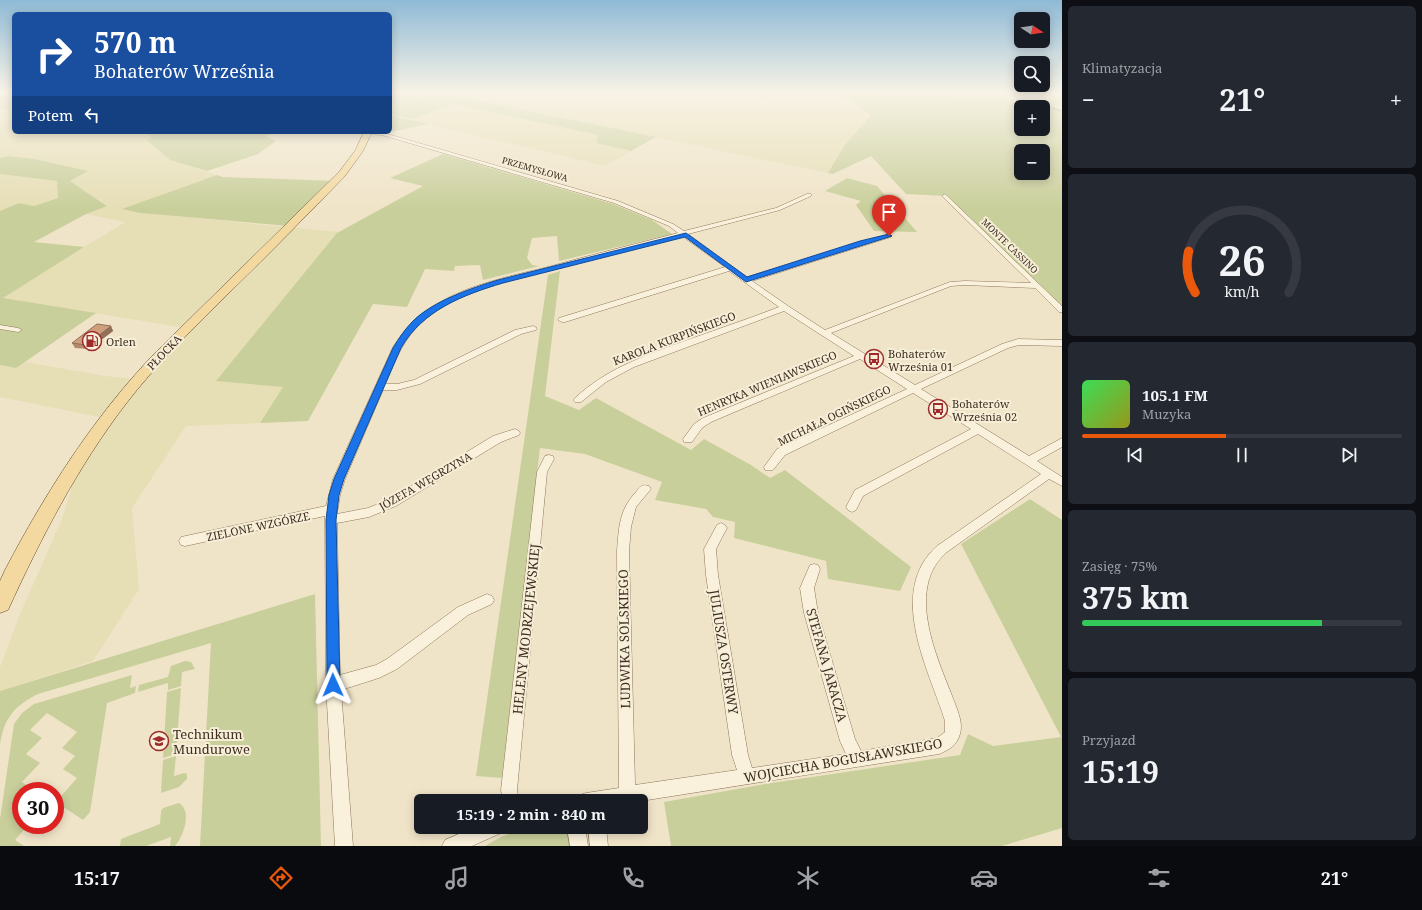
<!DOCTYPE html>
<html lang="pl">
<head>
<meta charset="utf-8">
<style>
	body { margin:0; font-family:"Noto Serif",serif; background:#242831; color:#f1f3f6; height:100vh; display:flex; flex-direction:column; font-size:15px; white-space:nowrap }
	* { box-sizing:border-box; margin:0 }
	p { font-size:13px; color:#9ea1a6 }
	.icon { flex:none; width:22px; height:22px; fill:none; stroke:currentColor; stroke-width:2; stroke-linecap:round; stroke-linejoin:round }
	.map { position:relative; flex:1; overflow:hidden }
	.details { display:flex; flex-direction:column; gap:6px; padding:6px; background:#0d0f14; width:360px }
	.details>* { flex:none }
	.guide { position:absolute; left:12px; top:12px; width:380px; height:122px; border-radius:6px; box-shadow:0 2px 10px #0003; background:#1a4fa0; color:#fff; overflow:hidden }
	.needle { width:26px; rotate:102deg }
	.controls { position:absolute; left:1014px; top:12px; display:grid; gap:8px }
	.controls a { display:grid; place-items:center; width:36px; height:36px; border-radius:6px; background:#171b24; box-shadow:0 2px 10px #0003; font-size:20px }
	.speed { position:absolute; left:12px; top:782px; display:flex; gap:8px; font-size:20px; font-weight:700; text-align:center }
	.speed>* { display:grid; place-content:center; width:52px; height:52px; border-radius:50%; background:#171b24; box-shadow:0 2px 10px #0003; line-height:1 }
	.speed .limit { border:6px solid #d22; background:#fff; color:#111 }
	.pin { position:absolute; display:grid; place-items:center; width:34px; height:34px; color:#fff; margin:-41px -17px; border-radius:50% 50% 50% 0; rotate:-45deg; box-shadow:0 0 4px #0007 }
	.pin .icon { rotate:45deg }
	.me { position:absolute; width:44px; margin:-22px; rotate:359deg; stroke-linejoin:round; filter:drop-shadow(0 0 3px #0008) }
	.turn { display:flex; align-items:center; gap:14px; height:84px; padding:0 16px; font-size:18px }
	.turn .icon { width:52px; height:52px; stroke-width:2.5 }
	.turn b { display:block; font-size:28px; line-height:34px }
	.then { display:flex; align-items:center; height:38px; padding:0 16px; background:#0003; gap:8px; font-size:15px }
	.big { font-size:30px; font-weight:700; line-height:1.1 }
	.details .tile { flex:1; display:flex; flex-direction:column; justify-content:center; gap:6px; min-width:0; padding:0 14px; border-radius:6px; background:#242831 }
	.details .dial { align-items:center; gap:0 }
	.dial svg { height:104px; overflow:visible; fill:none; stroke:#363941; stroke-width:7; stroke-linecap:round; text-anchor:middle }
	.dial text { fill:#f1f3f6; stroke:none }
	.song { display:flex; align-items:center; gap:12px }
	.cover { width:48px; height:48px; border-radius:6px; background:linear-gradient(135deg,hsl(130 70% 55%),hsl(60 70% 35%)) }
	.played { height:4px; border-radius:2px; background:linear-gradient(90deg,#ea580c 45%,#363941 45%) }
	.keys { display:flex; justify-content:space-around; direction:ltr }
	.heat { display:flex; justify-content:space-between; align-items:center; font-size:22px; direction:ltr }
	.charge { height:6px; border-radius:3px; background:linear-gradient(90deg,#34c759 75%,#363941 0) }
	.trip { position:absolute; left:414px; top:794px; width:234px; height:40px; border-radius:6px; background:#171b24; box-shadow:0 2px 10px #0003; font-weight:700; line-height:40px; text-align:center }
	.tabs { display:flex; height:64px; justify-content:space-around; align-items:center; background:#090b0e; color:#9ea1a6 }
	.tabs .icon { width:28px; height:28px }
	.tabs .selected { color:#ea580c }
	.tabs b { font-size:18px; color:#f1f3f6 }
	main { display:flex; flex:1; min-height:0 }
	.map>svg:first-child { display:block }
	.farmland { fill:#e6deb5 }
	.green { fill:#c9cf9b; fill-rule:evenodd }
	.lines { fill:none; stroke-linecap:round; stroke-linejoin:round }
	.stream { stroke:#6f938a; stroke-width:1.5 }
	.street-casing { stroke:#8d765c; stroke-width:1 }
	.primary-casing { stroke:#5b4430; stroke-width:1 }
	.street { fill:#faf1dc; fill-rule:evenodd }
	.primary { fill:#f3d9a0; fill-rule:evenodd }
	.wall { fill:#b2896c }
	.shaded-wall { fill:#916f58 }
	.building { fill:#cf9f7d; stroke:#916f58 }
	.route { fill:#1a73e8; stroke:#114b97 }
	.labels { text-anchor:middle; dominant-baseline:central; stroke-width:4; stroke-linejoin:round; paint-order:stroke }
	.far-street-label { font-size:9px; fill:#3d2e20; stroke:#f7eed8 }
	.street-label { font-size:11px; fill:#3d2e20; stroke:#f7eed8 }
	.poi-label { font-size:11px; fill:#3d2e20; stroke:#f7eed8; text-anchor:start }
	.near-street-label { font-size:13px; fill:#3d2e20; stroke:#f7eed8 }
	.near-poi-label { font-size:13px; fill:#3d2e20; stroke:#f7eed8; text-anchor:start }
</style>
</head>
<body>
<main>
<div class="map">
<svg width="1062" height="846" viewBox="0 0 1062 846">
	<rect width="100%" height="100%" fill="#f0e4c8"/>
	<g class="farmland">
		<path d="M430 91H839L871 116 846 143 828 173Z"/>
		<path d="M840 91H1002L1026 100Z"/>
		<path d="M453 104 599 135 596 143 631 151 605 166 411 120Z"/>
		<path d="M14 108V132H143L152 137 148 140 170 160 217 175 123 209 140 213 339 232 217 381 284 387 260 423 186 426 132 508 139 589 93 661 0 691V667L20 614 62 519 82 454 186 328 2 298 125 222 86 214 107 205 70 181 88 171 35 159 8 156 0 158V110Z"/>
		<path d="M0 174 57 181 58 198 34 206 19 203 0 211Z"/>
		<path d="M25 362 105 376 133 379 99 417 0 397V365L16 368Z"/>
	</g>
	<g class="green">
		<path d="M0 91H14V108L0 110Z"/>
		<path d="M406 91H430L656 137 631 151 596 143 598 135 453 104 413 119 390 114 391 92 426 98V94Z"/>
		<path d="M839 91 1024 100 1002 91H1062V106L1051 105 1062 111V309L945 196 906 194 871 156 833 174 828 173 846 143 871 116ZM1021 107H1043V129H1021ZM1021 151H1043V173H1021Z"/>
		<path d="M390 115 428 124 382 134 368 132H390Z"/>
		<path d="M143 132H277L265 136 276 141 258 154 207 171 170 160 147 140 152 137Z"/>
		<path d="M443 154 613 204 652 220 672 234 559 261 557 236 532 238 527 258 532 265 539 266 483 280 480 265 455 266 454 271 425 269 407 307 373 304 308 421 260 423 283 387 216 381 337 233 423 186 390 178Z"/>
		<path d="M8 156 35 159 88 171 70 181 107 206 86 214 34 242 84 247 3 298 96 313 16 368 0 365V211L19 203 34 206 58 198 57 181 0 174V158Z"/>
		<path d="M217 175 223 177 335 181 289 226 140 213 122 209Z"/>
		<path d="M847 178 877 186 917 232 874 231 856 205 861 201 825 191Z"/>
		<path d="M560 271 545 396 579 410 596 398 691 450 704 439 751 465 770 478 785 470 911 567 900 591 828 579 826 561 734 538 735 522 713 517 706 509 655 500 662 482 585 454 540 448 502 778 476 776 548 275Z"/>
		<path d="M1030 499 1062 520V828L1002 846H671L664 802 765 784 960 755 968 734 993 746 1061 737 961 544Z"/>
		<path d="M315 594 321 846H200L211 643 38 694C14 706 4 718 0 745V691Z"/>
		<path d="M185 661 191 662 195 669 182 672 181 686 168 690V683L138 692 139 685 168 677 171 666Z"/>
		<path d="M132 675 130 688 136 686 135 693 107 703 90 812 83 820 56 802 77 778 63 769 75 756 62 748 77 732 47 713 30 730 42 738 26 754 40 763 22 782 35 791H21V807L19 810 21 811V825H28L15 840 24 846H0V819L14 724 22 713 34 704Z"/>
		<path d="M181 688 176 754 163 758 167 692Z"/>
		<path d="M176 756 174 776 184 773 187 774V779L179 787 161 793 163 760Z"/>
		<path d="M179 803C193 812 183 837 175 846H170L171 837 146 846H120L121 839 160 824 161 811 163 808Z"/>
		<path d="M527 827H564L566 829 572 846H485L501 837Z"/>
	</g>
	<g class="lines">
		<path class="stream" d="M1002 91 1027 101 1062 111"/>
		<defs>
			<g id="street">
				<path d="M366 132 384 133 618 201 673 224 684 231 776 208 807 194H811V196L780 210 688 234 747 277 887 235H891V237L752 281 788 306 825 330 950 282 965 281 1031 283 943 197 942 196 945 194 1062 306V312H1059L1035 288 965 285 951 286 831 333 915 385 1002 344 1018 339 1062 340V346L1019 345 1008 348 921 389 1029 456 1062 438V447L1037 461 1062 477V486L1049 479 947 552C906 587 935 653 951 693 955 705 964 721 960 734 957 745 949 750 939 754L641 801H578L580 795 586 793 619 788 617 551C619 527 619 510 636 492 640 487 642 484 649 486L651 489 636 507 631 527 629 551 635 785 737 770 732 755 706 575 704 549 717 525 721 523 725 525 727 528 716 549 718 575 748 755 752 768 846 754 840 741 804 613 800 588 810 565 814 564 818 565 820 569 814 588 818 613 855 739 861 751 937 738 945 732V721C929 670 886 592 937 546L1041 474 978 434 863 496 856 510 852 512 848 510 846 507 855 490 971 429 913 393 785 455 773 470H765L764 467 777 449 907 389 860 359 711 422 702 428 692 442H684L683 439 694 424 703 418 854 356 784 311 634 367 606 382 581 402H575L573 400 575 398C605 370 641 357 679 343 712 331 746 320 779 307L729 271 565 322H562L558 320 559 318 725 267 682 236C642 246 602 257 562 267 514 280 457 289 420 324 402 341 395 362 385 384H397L414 380 515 330 533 326 537 328 536 330 521 334 420 384 397 390H383L345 479 340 495 337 514 368 508 388 500 493 436 515 429 519 431 520 433 519 435 501 442 396 506 369 517 337 523 340 675 376 665 387 659 458 607 487 594 492 596 494 600 492 604 468 615 397 669 379 678 341 690 353 846H335L326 685 325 516 185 546 181 545 179 541 181 537 326 506 333 479 393 347C402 333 412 321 426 311 461 286 507 277 548 267 591 255 635 244 678 233L669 226 614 203 382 135 366 134Z"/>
				<path d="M0 325 18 328 22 330 18 332 0 329Z"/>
				<path d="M549 455 553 456 554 459 547 472 517 790 519 801H503L501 790 537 472 545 456Z"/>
				<path d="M475 827H504L501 833 472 846H442L445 840Z"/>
				<path d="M567 827H585L588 846H570Z"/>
				<path d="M588 827H606L608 846H590Z"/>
			</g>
			<path id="primary" d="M364 132H372L363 151 345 176C308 214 270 253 232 290 195 327 157 363 125 405 77 468 41 538 8 610L0 613V581L5 570C46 492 93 418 154 354L339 172 355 151Z"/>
		</defs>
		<use href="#street" class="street-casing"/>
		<use href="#primary" class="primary-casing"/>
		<use href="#street" class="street"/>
		<use href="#primary" class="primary"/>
	</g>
	<path class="wall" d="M111 326 113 331 89 349 75 348 72 343Z"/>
	<path class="shaded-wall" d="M111 326 113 331 89 349 86 345Z"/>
	<path class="building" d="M97 324 111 326 86 345 72 343Z"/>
	<linearGradient id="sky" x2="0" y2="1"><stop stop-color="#8fbad6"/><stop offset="0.44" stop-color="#f8f3e6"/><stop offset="1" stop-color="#f8f3e6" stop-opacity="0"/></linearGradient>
	<rect width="1062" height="209" fill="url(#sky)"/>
	<path class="route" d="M686 233 747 277 860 241 889 234 892 236 746 282 685 237 503 283C463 295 423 310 401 348L344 479 339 495 336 520 340 685 338 690 333 692 329 690 327 685 326 520 329 495 334 479 393 348C399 338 405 329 413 321 433 301 472 288 498 280Z"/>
	<defs>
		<symbol id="fuel-ring" viewBox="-11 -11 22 22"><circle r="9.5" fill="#f7eed8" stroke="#9e2a2b" stroke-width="1.5"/><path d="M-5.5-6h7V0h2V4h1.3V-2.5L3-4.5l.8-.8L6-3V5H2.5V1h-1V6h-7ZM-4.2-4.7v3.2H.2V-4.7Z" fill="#9e2a2b"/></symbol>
		<symbol id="bus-ring" viewBox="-11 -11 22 22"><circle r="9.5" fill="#f7eed8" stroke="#9e2a2b" stroke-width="1.5"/><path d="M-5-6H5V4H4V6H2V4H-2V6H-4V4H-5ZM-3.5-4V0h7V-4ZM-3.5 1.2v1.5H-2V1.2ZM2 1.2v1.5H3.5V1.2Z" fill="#9e2a2b"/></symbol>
		<symbol id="school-ring" viewBox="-11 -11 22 22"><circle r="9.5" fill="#f7eed8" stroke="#9e2a2b" stroke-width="1.5"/><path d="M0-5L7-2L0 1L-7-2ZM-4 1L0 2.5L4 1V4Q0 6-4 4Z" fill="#9e2a2b"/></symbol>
	</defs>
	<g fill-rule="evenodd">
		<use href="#fuel-ring" x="81" y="330" width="22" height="22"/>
		<use href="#bus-ring" x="863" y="348" width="22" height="22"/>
		<use href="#bus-ring" x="927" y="398" width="22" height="22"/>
		<use href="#school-ring" x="148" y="730" width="22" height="22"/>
	</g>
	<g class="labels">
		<g class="far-street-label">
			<text transform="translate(535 169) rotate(16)">PRZEMYSŁOWA</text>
			<text transform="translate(1010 246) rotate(44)">MONTE CASSINO</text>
		</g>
		<g class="street-label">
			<text transform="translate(674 338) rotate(-21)">KAROLA KURPIŃSKIEGO</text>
			<text transform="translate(164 352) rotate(-46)">PŁOCKA</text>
			<text transform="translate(767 383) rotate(-23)">HENRYKA WIENIAWSKIEGO</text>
			<text transform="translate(834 415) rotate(-26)">MICHAŁA OGIŃSKIEGO</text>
			<text transform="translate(425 481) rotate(-30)">JÓZEFA WĘGRZYNA</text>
			<text transform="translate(258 526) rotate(-12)">ZIELONE WZGÓRZE</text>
		</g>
		<g class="poi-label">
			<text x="106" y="341">Orlen</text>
			<text x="888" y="353">Bohaterów<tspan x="888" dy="13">Września 01</tspan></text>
			<text x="952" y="403">Bohaterów<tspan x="952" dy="13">Września 02</tspan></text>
		</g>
		<g class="near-street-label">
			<text transform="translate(526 629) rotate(-84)">HELENY MODRZEJEWSKIEJ</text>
			<text transform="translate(624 639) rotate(-91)">LUDWIKA SOLSKIEGO</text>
			<text transform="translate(724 652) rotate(81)">JULIUSZA OSTERWY</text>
			<text transform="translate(827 665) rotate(74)">STEFANA JARACZA</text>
			<text transform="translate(843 760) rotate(-10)">WOJCIECHA BOGUSŁAWSKIEGO</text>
		</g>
		<g class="near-poi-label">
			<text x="173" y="734">Technikum<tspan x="173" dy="15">Mundurowe</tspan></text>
		</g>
	</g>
</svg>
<div class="controls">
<a><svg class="needle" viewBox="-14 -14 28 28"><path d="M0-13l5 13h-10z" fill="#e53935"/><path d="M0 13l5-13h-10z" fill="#9ea1a6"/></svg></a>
<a><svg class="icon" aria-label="search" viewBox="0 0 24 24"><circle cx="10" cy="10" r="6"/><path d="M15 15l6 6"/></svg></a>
<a>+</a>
<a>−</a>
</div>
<div class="speed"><div class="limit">30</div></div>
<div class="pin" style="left:889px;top:236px;background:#d93025"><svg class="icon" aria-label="arrive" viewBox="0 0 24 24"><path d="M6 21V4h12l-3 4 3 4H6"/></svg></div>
<svg class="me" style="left:333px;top:685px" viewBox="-20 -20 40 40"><path d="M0-17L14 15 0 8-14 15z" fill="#1a73e8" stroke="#fff" stroke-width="4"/></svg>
<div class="trip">15:19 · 2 min · 840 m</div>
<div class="guide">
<div class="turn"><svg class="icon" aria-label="right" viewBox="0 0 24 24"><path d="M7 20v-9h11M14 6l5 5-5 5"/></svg><div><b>570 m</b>Bohaterów Września</div></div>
<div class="then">Potem<svg class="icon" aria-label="left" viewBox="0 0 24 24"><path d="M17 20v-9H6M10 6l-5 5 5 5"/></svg></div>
</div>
</div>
<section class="details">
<div class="tile"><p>Klimatyzacja</p>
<div class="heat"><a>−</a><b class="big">21°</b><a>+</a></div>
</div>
<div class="tile dial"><svg viewBox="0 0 100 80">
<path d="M14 69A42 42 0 1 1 86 69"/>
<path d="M14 69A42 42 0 0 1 9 37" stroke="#ea580c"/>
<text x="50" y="56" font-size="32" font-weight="700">26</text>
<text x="50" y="72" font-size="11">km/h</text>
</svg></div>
<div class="tile">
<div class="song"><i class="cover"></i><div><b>105.1 FM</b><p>Muzyka</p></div></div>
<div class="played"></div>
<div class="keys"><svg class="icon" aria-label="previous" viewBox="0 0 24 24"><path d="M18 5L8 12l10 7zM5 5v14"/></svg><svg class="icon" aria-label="pause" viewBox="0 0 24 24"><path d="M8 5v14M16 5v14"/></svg><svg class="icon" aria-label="next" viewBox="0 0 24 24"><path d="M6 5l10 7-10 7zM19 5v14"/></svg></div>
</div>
<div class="tile"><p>Zasięg · 75%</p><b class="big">375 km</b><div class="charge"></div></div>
<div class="tile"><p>Przyjazd</p><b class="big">15:19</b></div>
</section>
</main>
<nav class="tabs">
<b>15:17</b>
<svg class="icon selected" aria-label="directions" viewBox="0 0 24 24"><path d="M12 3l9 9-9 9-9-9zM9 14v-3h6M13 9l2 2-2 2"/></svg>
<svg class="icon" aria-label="music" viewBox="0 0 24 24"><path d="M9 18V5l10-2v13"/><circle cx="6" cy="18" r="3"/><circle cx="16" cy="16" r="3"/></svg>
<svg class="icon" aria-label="phone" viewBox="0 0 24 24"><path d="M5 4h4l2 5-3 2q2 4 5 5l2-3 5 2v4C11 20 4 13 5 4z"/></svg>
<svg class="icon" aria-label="climate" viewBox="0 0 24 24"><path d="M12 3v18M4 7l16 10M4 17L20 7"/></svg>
<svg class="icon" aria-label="car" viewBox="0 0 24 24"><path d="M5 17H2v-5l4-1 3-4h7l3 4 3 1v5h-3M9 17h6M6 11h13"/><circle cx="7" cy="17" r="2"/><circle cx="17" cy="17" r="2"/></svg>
<svg class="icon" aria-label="filters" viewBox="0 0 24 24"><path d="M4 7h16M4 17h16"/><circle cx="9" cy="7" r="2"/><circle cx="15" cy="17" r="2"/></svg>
<b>21°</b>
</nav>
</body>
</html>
